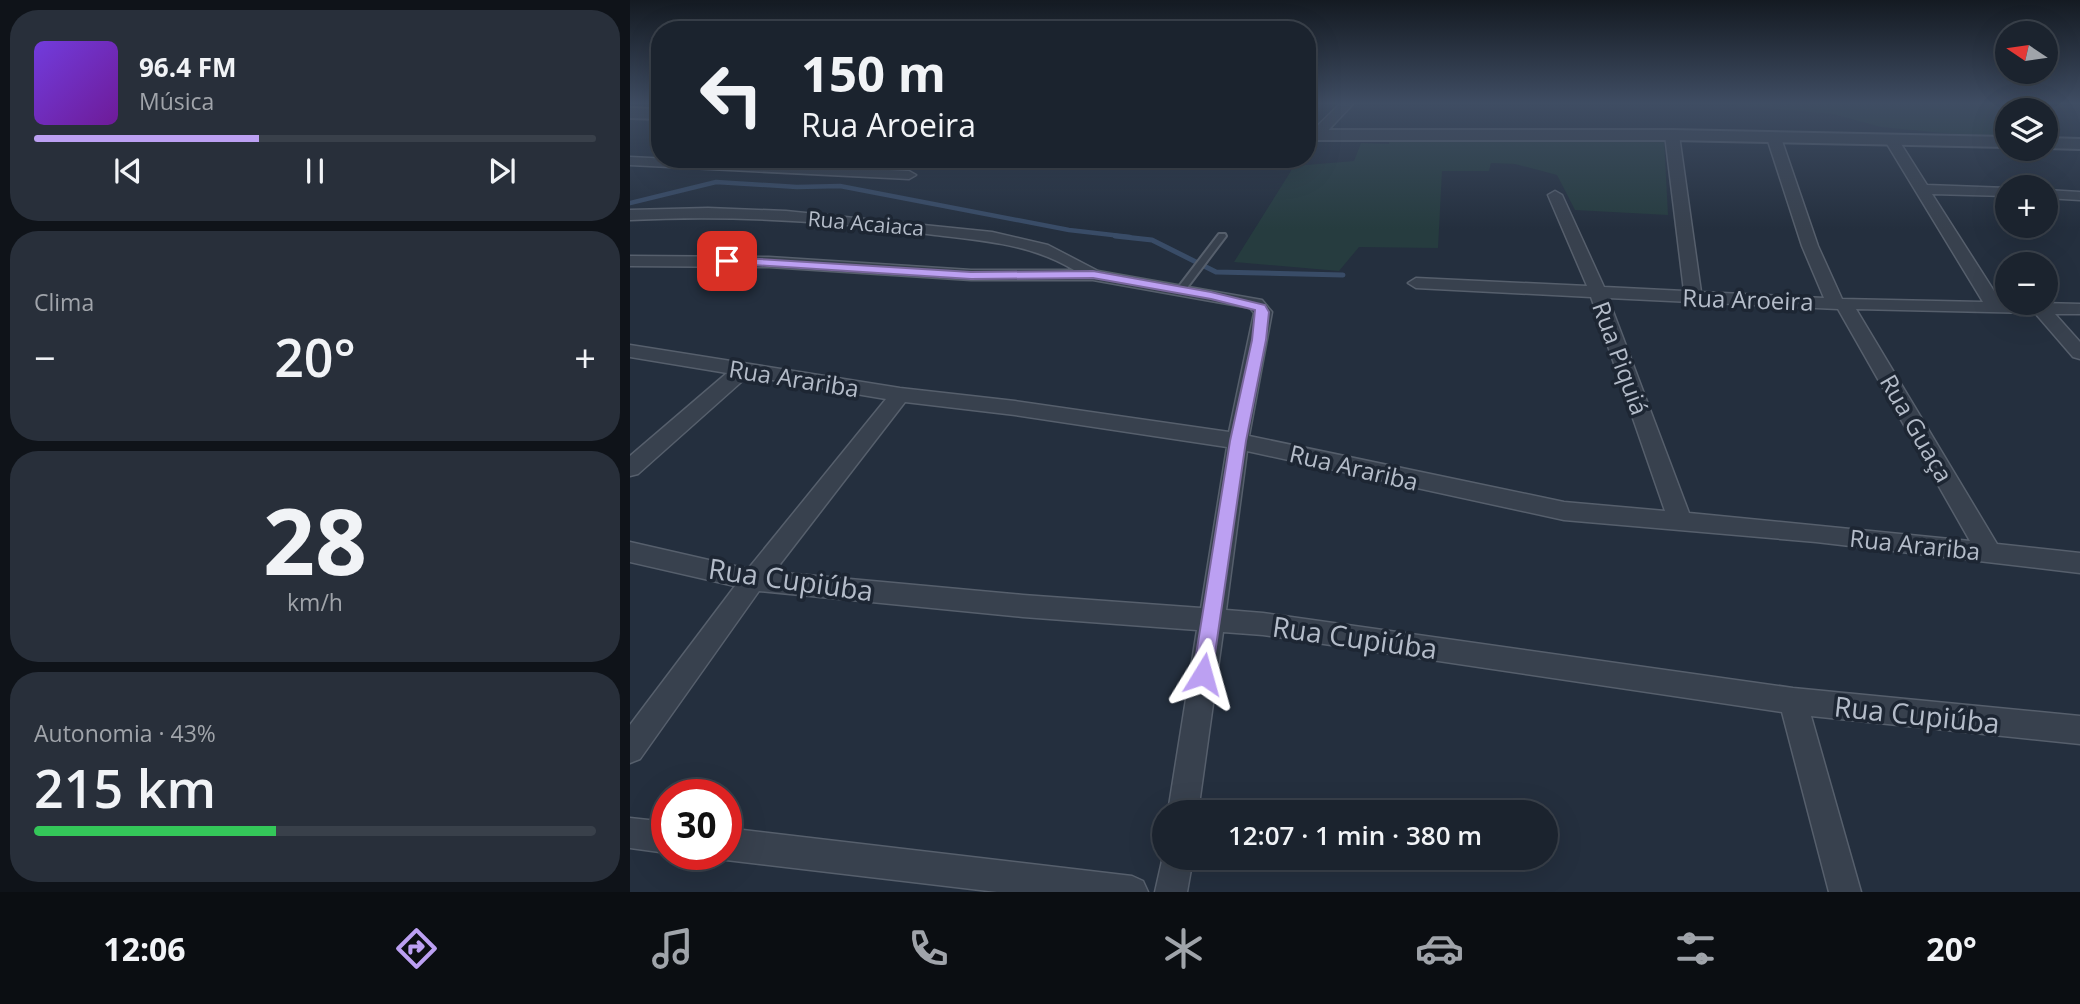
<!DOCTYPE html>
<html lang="pt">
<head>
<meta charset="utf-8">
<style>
	body { margin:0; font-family:"Open Sans",sans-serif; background:#282f3a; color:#f1f3f6; height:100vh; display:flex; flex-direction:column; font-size:26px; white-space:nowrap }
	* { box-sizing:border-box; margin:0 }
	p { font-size:23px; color:#a0a4aa }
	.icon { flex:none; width:38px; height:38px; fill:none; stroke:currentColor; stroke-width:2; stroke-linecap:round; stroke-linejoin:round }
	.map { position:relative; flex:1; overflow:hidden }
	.details { display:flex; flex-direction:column; gap:10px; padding:10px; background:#0f1319; width:630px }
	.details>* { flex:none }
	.hud { position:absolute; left:21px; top:21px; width:665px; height:147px; border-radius:28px; box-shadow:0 7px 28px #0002,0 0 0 2px #39404a; background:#1b232e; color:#f1f3f6; overflow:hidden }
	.needle { width:46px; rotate:283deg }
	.buttons { position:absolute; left:1365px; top:21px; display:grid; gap:14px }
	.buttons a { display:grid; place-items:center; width:63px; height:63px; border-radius:50%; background:#1b232e; box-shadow:0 7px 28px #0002,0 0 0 2px #39404a; font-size:35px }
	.speed { position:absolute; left:21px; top:779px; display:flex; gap:14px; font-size:35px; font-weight:700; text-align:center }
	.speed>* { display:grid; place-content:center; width:91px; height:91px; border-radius:50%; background:#1b232e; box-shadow:0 7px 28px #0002,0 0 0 2px #39404a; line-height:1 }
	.speed .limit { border:10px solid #d22; background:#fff; color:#111 }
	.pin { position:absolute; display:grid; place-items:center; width:60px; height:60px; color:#fff; margin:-30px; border-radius:14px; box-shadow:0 4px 10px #0006 }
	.me { position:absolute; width:77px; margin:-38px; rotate:8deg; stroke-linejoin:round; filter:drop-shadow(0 0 5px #0008) }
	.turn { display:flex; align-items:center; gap:24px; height:147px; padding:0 35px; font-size:32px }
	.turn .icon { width:91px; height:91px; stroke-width:2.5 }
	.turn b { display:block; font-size:49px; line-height:60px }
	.big { font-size:52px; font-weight:600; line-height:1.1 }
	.details .widget { flex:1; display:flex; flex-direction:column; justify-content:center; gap:10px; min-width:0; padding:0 24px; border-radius:28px; background:#282f3a }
	.details .dial { align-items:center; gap:0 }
	.dial b { font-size:91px; line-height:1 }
	.song { display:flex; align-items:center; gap:21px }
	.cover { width:84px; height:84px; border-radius:10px; background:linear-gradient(135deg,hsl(260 70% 55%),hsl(280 70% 35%)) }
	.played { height:7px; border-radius:4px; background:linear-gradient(90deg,#bca0f2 40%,#39404a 40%) }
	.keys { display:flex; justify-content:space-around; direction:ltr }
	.heat { display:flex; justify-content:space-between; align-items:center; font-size:38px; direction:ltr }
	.charge { height:10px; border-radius:5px; background:linear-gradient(90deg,#34c759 43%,#39404a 0) }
	.trip { position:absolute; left:522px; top:800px; width:406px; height:70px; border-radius:35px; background:#1b232e; box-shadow:0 7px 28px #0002,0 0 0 2px #39404a; font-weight:600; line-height:70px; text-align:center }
	.menu { display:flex; height:112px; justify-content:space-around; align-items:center; background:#0b0e12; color:#a0a4aa }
	.menu .icon { width:49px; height:49px }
	.menu .selected { color:#bca0f2 }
	.menu b { font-size:32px; color:#f1f3f6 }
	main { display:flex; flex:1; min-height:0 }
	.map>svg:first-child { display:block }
	.green { fill:#263c3f }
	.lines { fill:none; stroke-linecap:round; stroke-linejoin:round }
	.stream-far1 { stroke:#394c67; stroke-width:4.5 }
	.stream { stroke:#394c67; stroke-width:5 }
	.service-casing { stroke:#565f6c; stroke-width:4 }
	.minor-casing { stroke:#565f6c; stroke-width:3 }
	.tertiary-casing { stroke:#565f6c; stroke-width:4 }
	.service { fill:#38414e; fill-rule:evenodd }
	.minor { fill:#38414e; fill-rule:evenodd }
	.tertiary { fill:#38414e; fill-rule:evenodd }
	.route { fill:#bca0f2; stroke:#7a689d; stroke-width:2 }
	.labels { text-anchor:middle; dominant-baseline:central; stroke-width:7; stroke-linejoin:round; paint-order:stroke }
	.far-street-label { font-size:21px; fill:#b4bcc9; stroke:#1d2633 }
	.street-label { font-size:24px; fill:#b4bcc9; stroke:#1d2633 }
	.near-street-label { font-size:28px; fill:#b4bcc9; stroke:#1d2633 }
</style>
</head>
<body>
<main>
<section class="details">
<div class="widget">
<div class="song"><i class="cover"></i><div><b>96.4 FM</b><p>Música</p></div></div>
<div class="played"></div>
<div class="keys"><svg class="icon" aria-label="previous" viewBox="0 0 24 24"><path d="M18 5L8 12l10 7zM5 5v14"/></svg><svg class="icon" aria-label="pause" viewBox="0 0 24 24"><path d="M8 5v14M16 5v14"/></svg><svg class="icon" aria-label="next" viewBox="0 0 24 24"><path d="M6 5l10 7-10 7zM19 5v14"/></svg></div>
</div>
<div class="widget"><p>Clima</p>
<div class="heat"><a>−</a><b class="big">20°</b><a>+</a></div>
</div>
<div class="widget dial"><b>28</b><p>km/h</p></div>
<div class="widget"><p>Autonomia · 43%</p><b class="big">215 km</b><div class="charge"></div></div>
</section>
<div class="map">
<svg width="1450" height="892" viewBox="0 0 1450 892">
	<rect width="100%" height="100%" fill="#242f3e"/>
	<g class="green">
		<path d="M1091 104H1383L1386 110H1377V136L1365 138 1251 127 1203 114Z"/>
		<path d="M786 137 1034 139 1038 215 945 210 927 175 885 164 861 163 859 171H812L808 248 729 247 709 271 604 262 664 166 724 161 731 143 759 144V141L785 140Z"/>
	</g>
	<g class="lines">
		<path class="stream-far1" d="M0 203 86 182 167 187 210 186 439 230 500 237"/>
		<path class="stream" d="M485 236 522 240 586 272 713 275"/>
		<defs>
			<path id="service" d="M589 234H595L596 236 553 293H547V289Z"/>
			<g id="minor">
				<path d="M710 104H723L691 138H681V132Z"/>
				<path d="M1042 131 1049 135 1071 292 1194 298 1172 246 1137 138 1139 135 1144 134 1151 138 1188 246 1212 299 1353 302 1254 139 1256 136H1266L1297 185 1377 188V196L1302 194 1371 302 1450 304V314H1425L1450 342V359L1443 357 1405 313 1226 309 1367 544 1450 553V573L1186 542 934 520 617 451 596 610 633 613 1163 688 1450 716V744L1181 716 1231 892H1199L1152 712 633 635 593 632 568 812H538L567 630 393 617 129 591 10 759 0 763V725L105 586 0 562V542L118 569 256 399 118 376 8 474 0 476V456L97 373 0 357V345L270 388 385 401 599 432 624 313 620 308 463 280H341L139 267 0 266V256L139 257 341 270H444C401 244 354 241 305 235 204 221 102 215 0 220V210L78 208 156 211 362 232 418 245 468 271 632 300 642 312 619 436 934 502 1035 511 961 297 786 288 778 283 786 278 957 286 918 195 925 191 932 195 974 287 1054 291 1035 135ZM978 298 1208 309 1340 541 1059 513ZM275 402 385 415 597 447 571 608 393 595 144 572Z"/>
				<path d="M0 157 279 171 286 175 279 179 0 165Z"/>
				<path d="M1416 190 1450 192V200L1416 198Z"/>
				<path d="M0 818 37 822V853L0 848Z"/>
				<path d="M96 828 502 876 513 881 518 892H367L96 860 85 854H96Z"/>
				<path d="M534 852V858H563L557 892H525Z"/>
			</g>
			<g id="tertiary">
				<path d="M0 108 30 109V119L0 118Z"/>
				<path d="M677 130H1042L1377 137V147L1042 140H677Z"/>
				<path d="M1416 138 1450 139V149L1416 148Z"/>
			</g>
		</defs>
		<use href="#service" class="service-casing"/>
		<use href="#minor" class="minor-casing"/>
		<use href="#tertiary" class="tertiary-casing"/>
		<use href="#service" class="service"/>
		<use href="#minor" class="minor"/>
		<use href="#tertiary" class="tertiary"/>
	</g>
	<linearGradient id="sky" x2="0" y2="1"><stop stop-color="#141a22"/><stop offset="0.45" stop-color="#3f4d63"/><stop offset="1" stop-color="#3f4d63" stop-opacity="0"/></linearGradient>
	<rect width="1450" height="229" fill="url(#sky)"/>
	<path class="route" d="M97 257 341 272 463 271 581 292 635 305 639 312 636 340 616 441 581 681 573 684 566 681 563 674 600 441 622 340 625 310 581 299 463 278 341 279 92 263 91 261Z"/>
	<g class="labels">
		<g class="far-street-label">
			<text transform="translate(236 223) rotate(5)">Rua Acaiaca</text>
		</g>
		<g class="street-label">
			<text transform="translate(1118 299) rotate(2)">Rua Aroeira</text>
			<text transform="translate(991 358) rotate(70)">Rua Piquiá</text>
			<text transform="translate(164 378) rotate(9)">Rua Arariba</text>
			<text transform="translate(1287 428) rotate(60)">Rua Guaça</text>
			<text transform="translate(724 467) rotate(13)">Rua Arariba</text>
			<text transform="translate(1285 544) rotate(6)">Rua Arariba</text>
		</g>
		<g class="near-street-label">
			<text transform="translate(161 579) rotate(8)">Rua Cupiúba</text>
			<text transform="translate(725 637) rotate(8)">Rua Cupiúba</text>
			<text transform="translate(1287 714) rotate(6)">Rua Cupiúba</text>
		</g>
	</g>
</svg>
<div class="buttons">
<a><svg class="needle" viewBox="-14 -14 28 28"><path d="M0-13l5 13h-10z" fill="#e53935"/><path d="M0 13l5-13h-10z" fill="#a0a4aa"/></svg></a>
<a><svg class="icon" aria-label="layers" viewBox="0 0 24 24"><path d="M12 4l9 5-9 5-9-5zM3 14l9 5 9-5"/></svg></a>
<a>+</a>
<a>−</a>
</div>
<div class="speed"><div class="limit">30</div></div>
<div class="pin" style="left:97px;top:261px;background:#d93025"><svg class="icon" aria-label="arrive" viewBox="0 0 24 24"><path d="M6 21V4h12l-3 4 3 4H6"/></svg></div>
<svg class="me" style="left:573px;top:674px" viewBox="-20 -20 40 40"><path d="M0-17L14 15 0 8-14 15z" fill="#bca0f2" stroke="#fff" stroke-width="4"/></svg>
<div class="trip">12:07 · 1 min · 380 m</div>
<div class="hud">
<div class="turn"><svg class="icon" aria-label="left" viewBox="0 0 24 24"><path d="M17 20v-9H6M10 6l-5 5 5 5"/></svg><div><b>150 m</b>Rua Aroeira</div></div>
</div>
</div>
</main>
<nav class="menu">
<b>12:06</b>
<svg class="icon selected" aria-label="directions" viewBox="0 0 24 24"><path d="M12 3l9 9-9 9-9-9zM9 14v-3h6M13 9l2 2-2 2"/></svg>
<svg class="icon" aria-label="music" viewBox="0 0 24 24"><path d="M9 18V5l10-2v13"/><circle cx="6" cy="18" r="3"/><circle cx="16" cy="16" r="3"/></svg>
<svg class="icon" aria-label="phone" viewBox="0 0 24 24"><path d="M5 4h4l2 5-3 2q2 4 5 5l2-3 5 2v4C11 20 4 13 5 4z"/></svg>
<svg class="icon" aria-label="climate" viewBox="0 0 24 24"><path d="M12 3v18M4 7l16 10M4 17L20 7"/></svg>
<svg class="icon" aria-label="car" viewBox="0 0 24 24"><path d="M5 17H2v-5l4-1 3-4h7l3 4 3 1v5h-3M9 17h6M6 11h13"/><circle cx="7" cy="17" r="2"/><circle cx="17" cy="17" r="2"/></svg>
<svg class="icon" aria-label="filters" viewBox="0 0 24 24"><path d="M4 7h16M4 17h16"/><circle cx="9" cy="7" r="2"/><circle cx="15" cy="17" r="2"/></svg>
<b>20°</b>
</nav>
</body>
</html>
